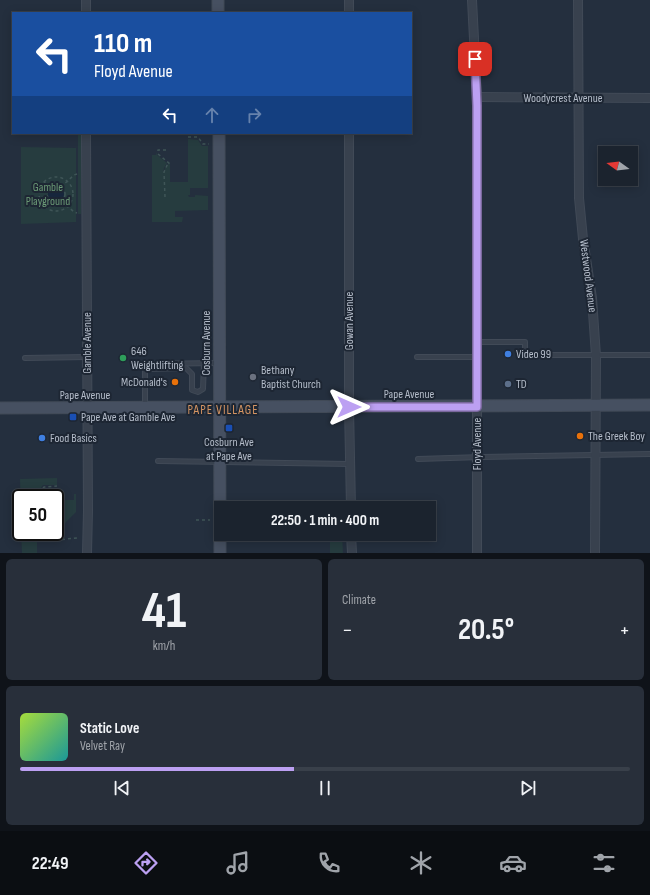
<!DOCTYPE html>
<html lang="en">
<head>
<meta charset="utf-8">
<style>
	body { margin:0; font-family:"Sofia Sans Condensed",sans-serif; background:#282f3a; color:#f1f3f6; height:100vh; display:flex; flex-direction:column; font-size:15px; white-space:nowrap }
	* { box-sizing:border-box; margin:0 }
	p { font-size:13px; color:#a0a4aa }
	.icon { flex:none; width:22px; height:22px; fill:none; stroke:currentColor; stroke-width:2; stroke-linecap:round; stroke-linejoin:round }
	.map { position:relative; height:553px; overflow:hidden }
	.details { display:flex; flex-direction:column; gap:6px; padding:6px; background:#0f1319; flex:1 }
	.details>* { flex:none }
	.banner { position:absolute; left:12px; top:12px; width:400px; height:122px; border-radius:0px; box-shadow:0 2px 10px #0003,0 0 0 1px #39404a; background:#1a4fa0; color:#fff; overflow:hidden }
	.needle { width:26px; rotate:285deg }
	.fabs { position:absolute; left:598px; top:146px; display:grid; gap:8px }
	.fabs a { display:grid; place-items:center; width:40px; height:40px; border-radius:0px; background:#1b232e; box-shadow:0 2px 10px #0003,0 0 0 1px #39404a; font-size:20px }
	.speed { position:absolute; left:12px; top:489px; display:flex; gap:8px; font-size:20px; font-weight:700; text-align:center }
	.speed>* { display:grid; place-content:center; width:52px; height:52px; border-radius:50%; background:#1b232e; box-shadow:0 2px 10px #0003,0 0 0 1px #39404a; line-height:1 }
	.speed .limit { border:2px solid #111; border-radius:6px; background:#fff; color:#111 }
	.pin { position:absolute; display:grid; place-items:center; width:34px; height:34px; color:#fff; margin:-17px; border-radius:8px; box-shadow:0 2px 6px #0006 }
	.me { position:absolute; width:44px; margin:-22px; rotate:90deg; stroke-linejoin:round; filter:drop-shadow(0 0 3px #0008) }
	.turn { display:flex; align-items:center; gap:14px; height:84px; padding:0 16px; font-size:18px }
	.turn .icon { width:52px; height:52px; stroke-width:2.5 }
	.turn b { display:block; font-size:28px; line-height:34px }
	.lanes { display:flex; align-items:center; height:38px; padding:0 16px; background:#0003; justify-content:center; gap:20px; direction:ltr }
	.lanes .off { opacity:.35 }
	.big { font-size:30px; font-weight:700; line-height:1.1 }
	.details .widget { flex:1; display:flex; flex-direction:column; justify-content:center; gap:6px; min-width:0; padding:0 14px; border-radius:6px; background:#282f3a }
	.details .dial { align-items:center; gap:0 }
	.dial b { font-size:52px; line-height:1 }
	.song { display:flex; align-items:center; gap:12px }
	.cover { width:48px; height:48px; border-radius:6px; background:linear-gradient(135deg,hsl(80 70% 55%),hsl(180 70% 35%)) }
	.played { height:4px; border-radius:2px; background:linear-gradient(90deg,#bca0f2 45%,#39404a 45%) }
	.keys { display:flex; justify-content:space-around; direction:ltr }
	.heat { display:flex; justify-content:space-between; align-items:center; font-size:22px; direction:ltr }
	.details .tiles { flex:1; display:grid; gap:6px; grid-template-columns:1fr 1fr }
	.widget:last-child { grid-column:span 2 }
	.trip { position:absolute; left:214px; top:501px; width:222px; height:40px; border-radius:0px; background:#1b232e; box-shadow:0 2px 10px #0003,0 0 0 1px #39404a; font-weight:700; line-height:40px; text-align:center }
	.menu { display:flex; height:64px; justify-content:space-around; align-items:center; background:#0b0e12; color:#a0a4aa }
	.menu .icon { width:28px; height:28px }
	.menu .selected { color:#bca0f2 }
	.menu b { font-size:18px; color:#f1f3f6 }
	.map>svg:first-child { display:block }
	.green { fill:#263c3f }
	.water { fill:#17263c }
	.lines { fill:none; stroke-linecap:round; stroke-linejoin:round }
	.lane-casing { stroke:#414a57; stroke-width:6 }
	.street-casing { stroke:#414a57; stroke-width:10 }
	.secondary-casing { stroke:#414a57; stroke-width:13 }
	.path { stroke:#3f5557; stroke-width:1.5; stroke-dasharray:3 3; stroke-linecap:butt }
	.lane { stroke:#38414e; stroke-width:4 }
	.street { stroke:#38414e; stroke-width:8 }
	.secondary { stroke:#465061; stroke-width:11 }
	.route-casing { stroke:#7a689d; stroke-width:10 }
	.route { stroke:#bca0f2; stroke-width:7 }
	.shop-dot { fill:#3f7fe0; stroke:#1d2633; stroke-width:1.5 }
	.leisure-dot { fill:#2e9e5b; stroke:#1d2633; stroke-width:1.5 }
	.worship-dot { fill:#6b7280; stroke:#1d2633; stroke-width:1.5 }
	.food-dot { fill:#e8710a; stroke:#1d2633; stroke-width:1.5 }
	.service-dot { fill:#5c6f8a; stroke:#1d2633; stroke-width:1.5 }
	.transit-dot { fill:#1a4fb4; stroke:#1d2633; stroke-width:1.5 }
	.labels { text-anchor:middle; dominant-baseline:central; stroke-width:4; stroke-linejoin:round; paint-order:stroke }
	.street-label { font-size:12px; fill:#b4bcc9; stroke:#1d2633 }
	.park-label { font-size:12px; fill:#6b9a76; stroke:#1d2633 }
	.poi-label { font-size:12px; fill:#b4bcc9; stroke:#1d2633; text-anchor:start }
	.neighbourhood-label { font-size:13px; letter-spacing:1px; fill:#d59563; stroke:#1d2633 }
</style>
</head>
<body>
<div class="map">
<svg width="650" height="553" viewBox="0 0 650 553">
	<rect width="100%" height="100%" fill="#242f3e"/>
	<g class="green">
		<rect x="78" y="135" width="3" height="79"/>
		<path d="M188 139 198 140 202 146H208V188H190V195H188L189 197H195V195L208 196V210L175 211V217H183L182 222H152V155H156L157 152V155L167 163 164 168 163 174 165 168 168 164H170V182H188Z"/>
		<path d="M21 147 76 148V222L21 224Z"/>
		<path d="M57 478V485H43L34 498H21V515L20 479Z"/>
		<path d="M74 494H76V512L66 522 61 531H56L55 500H74Z"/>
		<path d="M21 532H37V553H22Z"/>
		<path d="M335 534H342L343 553H330V539Z"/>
	</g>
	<circle class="water" cx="56" cy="194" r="8"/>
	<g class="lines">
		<defs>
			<g id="lane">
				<path d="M477 342H525V355H650"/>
				<path d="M417 357H476"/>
				<path d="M25 358 87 357"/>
				<path d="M145 369 186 368 192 374V390L198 392 203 389 204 363"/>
				<path d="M145 406V364L218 363"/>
				<path d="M418 459 482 457 650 454"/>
				<path d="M158 461 350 464"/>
			</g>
			<g id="street">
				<path d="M349 0V13"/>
				<path d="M472 0 477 97V553"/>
				<path d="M578 0 579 198 583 239 592 298 596 356 595 553"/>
				<path d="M86 13V0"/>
				<path d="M477 97 650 98"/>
				<path d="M86 133 88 511 87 553"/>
				<path d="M349 133V407L351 508"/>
				<path d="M351 534 352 553"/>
			</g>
			<g id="secondary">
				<path d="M218 0V13"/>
				<path d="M219 133 220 553"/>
				<path d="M0 408 650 405"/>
			</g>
		</defs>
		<use href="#lane" class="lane-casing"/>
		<use href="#street" class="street-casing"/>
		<use href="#secondary" class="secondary-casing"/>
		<g class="path">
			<path d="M188 137H198L203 144H209"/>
			<path d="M166 150H158V154L170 164"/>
			<circle cx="56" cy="194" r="17"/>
			<path d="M44 182 50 188"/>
			<circle cx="56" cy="194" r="9"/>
			<path d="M61 187 74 175 77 174"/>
			<path d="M165 197 164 172 168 163"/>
			<path d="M62 201 74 212 77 213"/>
			<path d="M45 207 50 201"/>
			<path d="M36 498 44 487 57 486"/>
			<path d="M196 520H210"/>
			<path d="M56 540 77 538"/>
		</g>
		<use href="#lane" class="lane"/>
		<use href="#street" class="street"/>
		<use href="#secondary" class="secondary"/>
	</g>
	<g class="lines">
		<defs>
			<path id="route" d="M349 407H477V106L475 59"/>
		</defs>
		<use href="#route" class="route-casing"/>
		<use href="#route" class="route"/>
	</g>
	<g class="shop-dot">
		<circle cx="508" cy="354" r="4"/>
		<circle cx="42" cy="438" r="4"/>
	</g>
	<circle class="leisure-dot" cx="123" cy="358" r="4"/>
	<circle class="worship-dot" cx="253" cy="377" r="4"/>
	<g class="food-dot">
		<circle cx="175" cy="382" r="4"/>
		<circle cx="580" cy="436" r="4"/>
	</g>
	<circle class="service-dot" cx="508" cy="384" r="4"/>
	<g class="transit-dot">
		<rect x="69" y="413" width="8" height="8" rx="2"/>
		<rect x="225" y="424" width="8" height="8" rx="2"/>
	</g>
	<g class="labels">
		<g class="street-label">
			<text x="563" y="98">Woodycrest Avenue</text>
			<text transform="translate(588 276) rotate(83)">Westwood Avenue</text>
			<text transform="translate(349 321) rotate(-90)">Gowan Avenue</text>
			<text transform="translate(87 343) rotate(-90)">Gamble Avenue</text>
			<text transform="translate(206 343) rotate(-90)">Cosburn Avenue</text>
			<text x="409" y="394">Pape Avenue</text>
			<text x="85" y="395">Pape Avenue</text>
			<text transform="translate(477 444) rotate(-90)">Floyd Avenue</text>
		</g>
		<g class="park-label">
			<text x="48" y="187">Gamble<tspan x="48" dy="14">Playground</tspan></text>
		</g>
		<g class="poi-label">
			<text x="131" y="351">646<tspan x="131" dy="14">Weightlifting</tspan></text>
			<text x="516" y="354">Video 99</text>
			<text x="261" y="370">Bethany<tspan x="261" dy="14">Baptist Church</tspan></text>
			<text x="167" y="382" text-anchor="end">McDonald's</text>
			<text x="516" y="384">TD</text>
			<text x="81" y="417">Pape Ave at Gamble Ave</text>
			<text x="588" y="436">The Greek Boy</text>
			<text x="50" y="438">Food Basics</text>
			<text x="229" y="442" text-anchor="middle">Cosburn Ave<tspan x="229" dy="14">at Pape Ave</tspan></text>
		</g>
		<g class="neighbourhood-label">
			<text x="223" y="410">PAPE VILLAGE</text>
		</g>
	</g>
</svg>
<div class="fabs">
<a><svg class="needle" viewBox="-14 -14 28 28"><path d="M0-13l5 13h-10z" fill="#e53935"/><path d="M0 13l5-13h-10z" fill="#a0a4aa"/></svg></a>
</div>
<div class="speed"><div class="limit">50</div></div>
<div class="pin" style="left:475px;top:59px;background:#d93025"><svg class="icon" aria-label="arrive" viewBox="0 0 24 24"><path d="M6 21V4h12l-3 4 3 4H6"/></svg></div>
<svg class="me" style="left:349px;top:407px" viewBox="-20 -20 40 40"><path d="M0-17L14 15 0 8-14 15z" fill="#bca0f2" stroke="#fff" stroke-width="4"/></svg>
<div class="trip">22:50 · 1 min · 400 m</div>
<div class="banner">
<div class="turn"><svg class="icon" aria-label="left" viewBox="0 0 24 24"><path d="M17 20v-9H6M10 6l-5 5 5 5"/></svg><div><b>110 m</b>Floyd Avenue</div></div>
<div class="lanes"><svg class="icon" aria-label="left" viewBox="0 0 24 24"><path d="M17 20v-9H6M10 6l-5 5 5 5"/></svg><svg class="icon off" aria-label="ahead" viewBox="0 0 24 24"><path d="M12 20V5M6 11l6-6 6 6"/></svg><svg class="icon off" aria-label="right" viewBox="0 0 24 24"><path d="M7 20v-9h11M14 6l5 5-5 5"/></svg></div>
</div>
</div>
<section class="details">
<div class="tiles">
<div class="widget dial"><b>41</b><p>km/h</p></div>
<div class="widget"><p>Climate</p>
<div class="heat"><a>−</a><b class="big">20.5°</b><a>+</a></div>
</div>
<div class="widget">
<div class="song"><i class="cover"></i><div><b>Static Love</b><p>Velvet Ray</p></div></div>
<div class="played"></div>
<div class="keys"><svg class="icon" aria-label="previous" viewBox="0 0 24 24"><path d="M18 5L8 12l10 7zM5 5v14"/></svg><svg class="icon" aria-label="pause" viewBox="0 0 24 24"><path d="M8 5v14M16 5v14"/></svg><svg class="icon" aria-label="next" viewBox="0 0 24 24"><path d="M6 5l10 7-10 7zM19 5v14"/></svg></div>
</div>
</div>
</section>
<nav class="menu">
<b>22:49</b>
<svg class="icon selected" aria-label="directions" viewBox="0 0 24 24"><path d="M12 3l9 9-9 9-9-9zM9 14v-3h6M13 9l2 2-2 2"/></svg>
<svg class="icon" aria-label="music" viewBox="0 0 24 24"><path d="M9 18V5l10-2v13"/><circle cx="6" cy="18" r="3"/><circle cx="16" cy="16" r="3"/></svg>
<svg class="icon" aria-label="phone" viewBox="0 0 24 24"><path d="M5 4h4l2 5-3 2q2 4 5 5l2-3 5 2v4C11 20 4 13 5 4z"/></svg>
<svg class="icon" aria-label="climate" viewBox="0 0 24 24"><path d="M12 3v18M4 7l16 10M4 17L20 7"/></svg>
<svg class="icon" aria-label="car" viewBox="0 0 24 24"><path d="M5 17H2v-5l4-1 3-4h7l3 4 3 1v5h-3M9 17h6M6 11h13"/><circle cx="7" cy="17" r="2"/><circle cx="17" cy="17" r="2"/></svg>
<svg class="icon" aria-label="filters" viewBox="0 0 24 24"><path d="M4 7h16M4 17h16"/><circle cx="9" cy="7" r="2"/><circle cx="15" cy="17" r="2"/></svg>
</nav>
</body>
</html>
